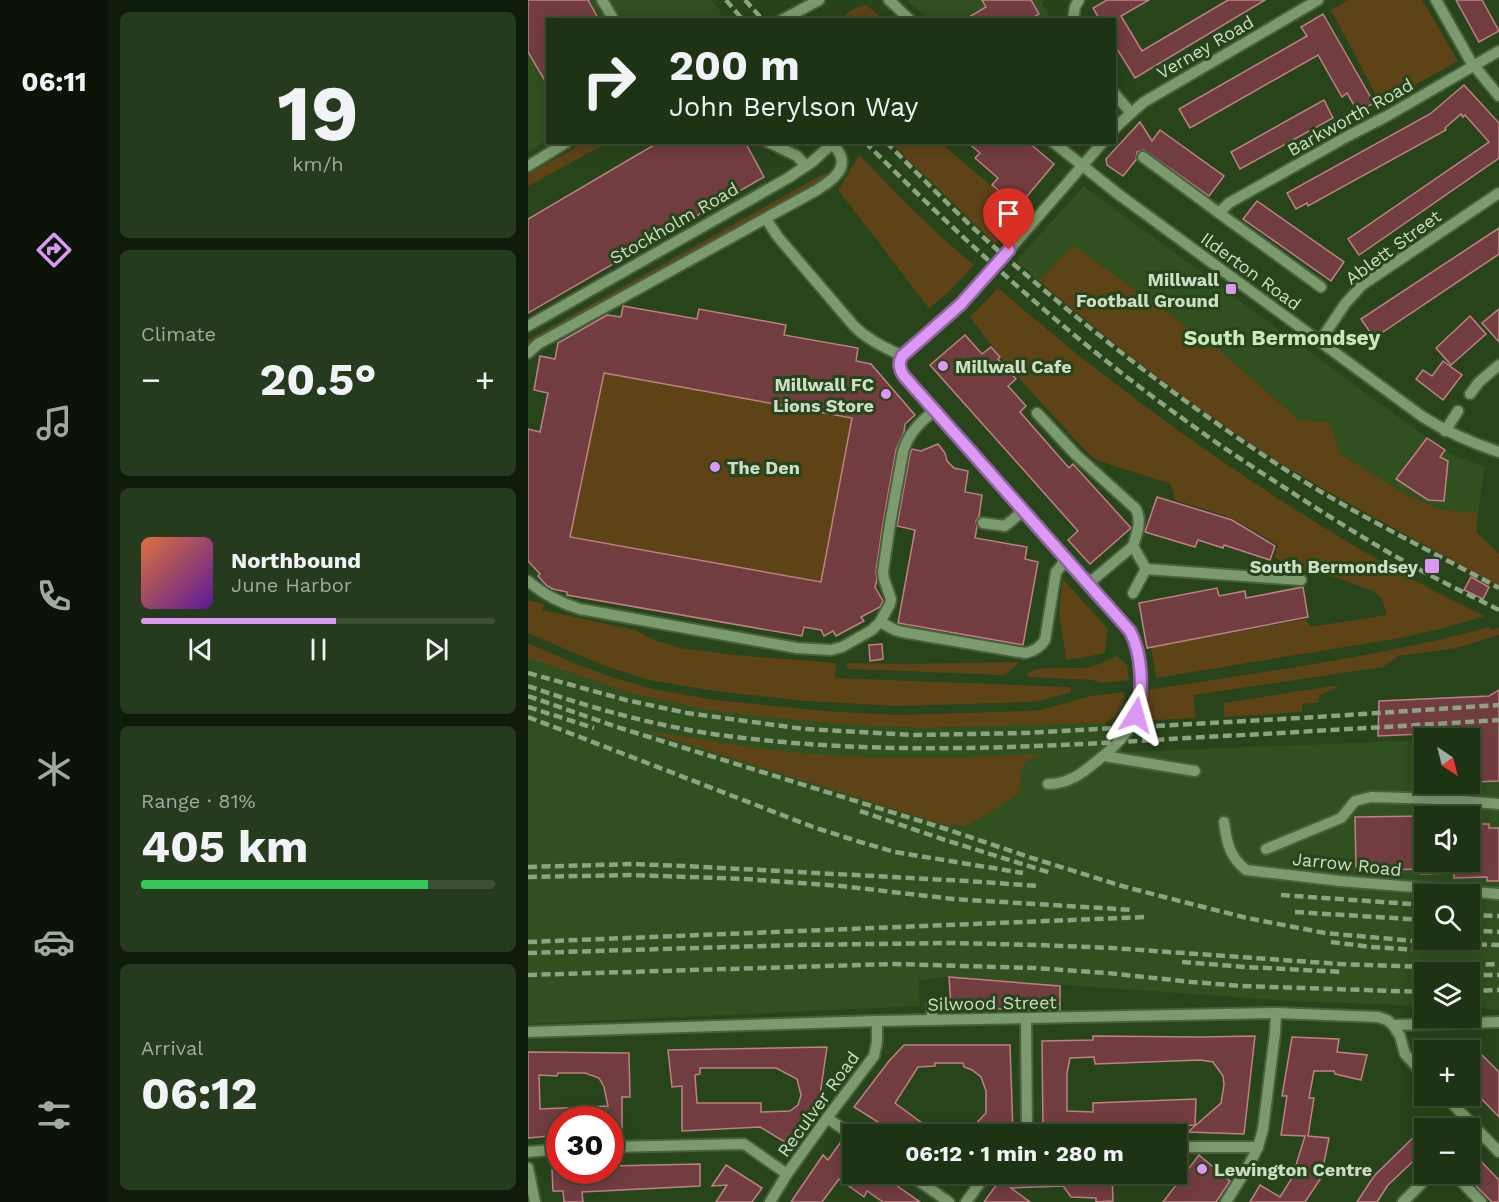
<!DOCTYPE html>
<html lang="en">
<head>
<meta charset="utf-8">
<style>
	body { margin:0; font-family:"Work Sans",sans-serif; background:#263b1d; color:#f1f3f6; height:100vh; display:flex; flex-direction:column; font-size:22px; white-space:nowrap }
	* { box-sizing:border-box; margin:0 }
	p { font-size:20px; color:#a1aaa0 }
	.icon { flex:none; width:33px; height:33px; fill:none; stroke:currentColor; stroke-width:2; stroke-linecap:round; stroke-linejoin:round }
	.map { position:relative; flex:1; overflow:hidden }
	.drawer { display:flex; flex-direction:column; gap:12px; padding:12px; background:#101c0b; width:420px }
	.drawer>* { flex:none }
	.top-card { position:absolute; left:18px; top:18px; width:570px; height:126px; border-radius:0px; box-shadow:0 3px 15px #0003,0 0 0 2px #3c4e34; background:#1e3314; color:#f1f3f6; overflow:hidden }
	.needle { width:39px; rotate:145deg }
	.controls { position:absolute; left:886px; top:728px; display:grid; gap:12px }
	.controls a { display:grid; place-items:center; width:66px; height:66px; border-radius:0px; background:#1e3314; box-shadow:0 3px 15px #0003,0 0 0 2px #3c4e34; font-size:30px }
	.speed { position:absolute; left:18px; top:1106px; display:flex; gap:12px; font-size:30px; font-weight:700; text-align:center }
	.speed>* { display:grid; place-content:center; width:78px; height:78px; border-radius:50%; background:#1e3314; box-shadow:0 3px 15px #0003,0 0 0 2px #3c4e34; line-height:1 }
	.speed .limit { border:9px solid #d22; background:#fff; color:#111 }
	.pin { position:absolute; display:grid; place-items:center; width:51px; height:51px; color:#fff; margin:-62px -26px; border-radius:50% 50% 50% 0; rotate:-45deg; box-shadow:0 0 6px #0007 }
	.pin .icon { rotate:45deg }
	.me { position:absolute; width:66px; margin:-33px; rotate:8deg; stroke-linejoin:round; filter:drop-shadow(0 0 4px #0008) }
	.turn { display:flex; align-items:center; gap:21px; height:126px; padding:0 24px; font-size:27px }
	.turn .icon { width:78px; height:78px; stroke-width:2.5 }
	.turn b { display:block; font-size:42px; line-height:51px }
	.big { font-size:45px; font-weight:700; line-height:1.1 }
	.drawer .tile { flex:1; display:flex; flex-direction:column; justify-content:center; gap:9px; min-width:0; padding:0 21px; border-radius:9px; background:#263b1d }
	.drawer .dial { align-items:center; gap:0 }
	.dial b { font-size:78px; line-height:1 }
	.song { display:flex; align-items:center; gap:18px }
	.cover { width:72px; height:72px; border-radius:9px; background:linear-gradient(135deg,hsl(20 70% 55%),hsl(270 70% 35%)) }
	.played { height:6px; border-radius:3px; background:linear-gradient(90deg,#db99f5 55%,#3c4e34 55%) }
	.keys { display:flex; justify-content:space-around; direction:ltr }
	.heat { display:flex; justify-content:space-between; align-items:center; font-size:33px; direction:ltr }
	.charge { height:9px; border-radius:4px; background:linear-gradient(90deg,#34c759 81%,#3c4e34 0) }
	.trip { position:absolute; left:314px; top:1124px; width:345px; height:60px; border-radius:0px; background:#1e3314; box-shadow:0 3px 15px #0003,0 0 0 2px #3c4e34; font-weight:700; line-height:60px; text-align:center }
	main { display:flex; flex:1; min-height:0 }
	.tab-bar { display:flex; flex-direction:column; width:108px; justify-content:space-around; align-items:center; background:#0c1408; color:#a1aaa0 }
	.tab-bar .icon { width:42px; height:42px }
	.tab-bar .on { color:#db99f5 }
	.tab-bar b { font-size:27px; color:#f1f3f6 }
	.map>svg:first-child { display:block }
	.built { fill:#30501f; fill-rule:evenodd }
	.green { fill:#5e4317 }
	.building { fill:#723d41; stroke:#be8184; stroke-width:1.5; fill-rule:evenodd }
	.lines { fill:none; stroke-linecap:round; stroke-linejoin:round }
	.minor-casing { stroke:#48603b; stroke-width:14 }
	.minor { stroke:#7b9a6d; stroke-width:10 }
	.rail { stroke:#8da384; stroke-width:4.5; stroke-dasharray:9 4.5; stroke-linecap:butt }
	.route-casing { stroke:#8e639f; stroke-width:15 }
	.route { stroke:#db99f5; stroke-width:10 }
	.poi-dot { fill:#db99f5; stroke:#28441a; stroke-width:2 }
	.labels { text-anchor:middle; dominant-baseline:central; stroke-width:6; stroke-linejoin:round; paint-order:stroke }
	.street-label { font-size:18px; fill:#cddec6; stroke:#28441a }
	.poi-label { font-size:18px; font-weight:bold; fill:#cddec6; stroke:#28441a; text-anchor:end }
	.quarter-label { font-size:21px; font-weight:bold; fill:#c9ebba; stroke:#28441a }
</style>
</head>
<body>
<main>
<nav class="tab-bar">
<b>06:11</b>
<svg class="icon on" aria-label="directions" viewBox="0 0 24 24"><path d="M12 3l9 9-9 9-9-9zM9 14v-3h6M13 9l2 2-2 2"/></svg>
<svg class="icon" aria-label="music" viewBox="0 0 24 24"><path d="M9 18V5l10-2v13"/><circle cx="6" cy="18" r="3"/><circle cx="16" cy="16" r="3"/></svg>
<svg class="icon" aria-label="phone" viewBox="0 0 24 24"><path d="M5 4h4l2 5-3 2q2 4 5 5l2-3 5 2v4C11 20 4 13 5 4z"/></svg>
<svg class="icon" aria-label="climate" viewBox="0 0 24 24"><path d="M12 3v18M4 7l16 10M4 17L20 7"/></svg>
<svg class="icon" aria-label="car" viewBox="0 0 24 24"><path d="M5 17H2v-5l4-1 3-4h7l3 4 3 1v5h-3M9 17h6M6 11h13"/><circle cx="7" cy="17" r="2"/><circle cx="17" cy="17" r="2"/></svg>
<svg class="icon" aria-label="filters" viewBox="0 0 24 24"><path d="M4 7h16M4 17h16"/><circle cx="9" cy="7" r="2"/><circle cx="15" cy="17" r="2"/></svg>
</nav>
<section class="drawer">
<div class="tile dial"><b>19</b><p>km/h</p></div>
<div class="tile"><p>Climate</p>
<div class="heat"><a>−</a><b class="big">20.5°</b><a>+</a></div>
</div>
<div class="tile">
<div class="song"><i class="cover"></i><div><b>Northbound</b><p>June Harbor</p></div></div>
<div class="played"></div>
<div class="keys"><svg class="icon" aria-label="previous" viewBox="0 0 24 24"><path d="M18 5L8 12l10 7zM5 5v14"/></svg><svg class="icon" aria-label="pause" viewBox="0 0 24 24"><path d="M8 5v14M16 5v14"/></svg><svg class="icon" aria-label="next" viewBox="0 0 24 24"><path d="M6 5l10 7-10 7zM19 5v14"/></svg></div>
</div>
<div class="tile"><p>Range · 81%</p><b class="big">405 km</b><div class="charge"></div></div>
<div class="tile"><p>Arrival</p><b class="big">06:12</b></div>
</section>
<div class="map">
<svg width="971" height="1202" viewBox="0 0 971 1202">
	<rect width="100%" height="100%" fill="#28441a"/>
	<g class="built">
		<path d="M0 0H183L192 10 193 19 20 20 19 140 0 152Z"/>
		<path d="M378 0H517L514 3 523 19H401Z"/>
		<path d="M557 187 899 438 925 455 957 467 950 513 914 510 881 496 812 454 801 423 771 420 690 349 545 245 511 281 488 261 554 188Z"/>
		<path d="M0 658 106 694 173 709 321 725 394 728 577 723 596 752 897 740V783H942V738L971 737V1010L942 1007V972H897V1006L765 1001 421 977 391 980 392 1006 0 1024ZM897 816H942V861H897ZM897 894H942V939H897Z"/>
	</g>
	<g class="green">
		<path d="M820 0H894L930 61 853 104 803 10Z"/>
		<path d="M338 5 356 19H313C320 12 328 6 338 5Z"/>
		<path d="M56 143H79L0 186V174Z"/>
		<path d="M363 143H413L490 209 489 218 467 244Z"/>
		<path d="M331 155C368 193 405 232 446 265L421 292 401 308 311 191V189Z"/>
		<path d="M297 173 299 176 220 222 73 302 0 345V340Z"/>
		<path d="M545 245 690 349 771 420 802 422 812 454 881 496 914 510 950 513 948 532 971 553V587C902 546 830 511 762 469 673 413 590 349 511 281Z"/>
		<path d="M470 288C575 379 687 461 805 533 855 563 905 592 957 616L912 629 872 638 628 678 623 648 778 619 782 627 859 615 854 599 845 591 807 577 786 574 771 569 746 558 750 545 704 518 647 500 643 484 568 460 560 453C519 409 477 366 442 317Z"/>
		<path d="M95 306 168 319 171 309 258 325 256 335 330 348 328 361 343 364 387 415 377 424 346 592 351 593 356 604 334 616 336 621 308 636 305 631 296 636 291 626 276 627 274 636 39 595V592L22 589 10 576 20 567 9 555 1 562 0 561V497L20 393 6 390 12 356 27 359 30 343 79 315 93 317Z"/>
		<path d="M535 579 580 629 577 653 553 658 538 660 531 610Z"/>
		<path d="M0 600 16 604 14 610 107 630 126 640 153 648 206 655 308 663 307 676 308 678 540 687 543 688V692L511 701 503 702 369 706 278 701 187 691 121 680 77 666 0 633Z"/>
		<path d="M962 627 963 630 971 628V635L929 648 870 656 855 667 666 695 667 718 612 721 618 704 619 690C734 672 850 657 962 627Z"/>
		<path d="M0 643 48 664 83 677 124 689 186 700 296 711 371 715 499 711 513 710 562 696 596 692C597 707 591 716 577 723L394 728 321 725 221 715 173 709 106 694 0 658Z"/>
		<path d="M589 656 599 665 601 680 574 683 564 680 502 677 499 674C510 664 545 670 562 667 571 665 580 660 589 656Z"/>
		<path d="M492 662 479 673 475 675 321 669 319 667V663L376 664Z"/>
		<path d="M810 685 808 688 792 695 790 703 774 704V712L696 717V703Z"/>
		<path d="M122 731C181 741 239 751 299 755 372 761 446 757 519 754 499 759 492 761 492 783 492 790 492 792 487 797L438 826H433L424 824 423 827 121 732Z"/>
	</g>
	<g class="building">
		<path d="M0 0H60L71 20H20V86L0 52Z"/>
		<path d="M454 0H503L511 14 501 20H436L458 7Z"/>
		<path d="M579 0H621L593 16 614 51 700 0H737L607 78 586 44V20H572L565 8Z"/>
		<path d="M928 0H954L971 31 951 42Z"/>
		<path d="M795 14 846 103 830 112 819 93 814 97 790 55 662 128 651 109 779 36 773 27Z"/>
		<path d="M936 85 971 123V158L831 255 820 239 961 142 937 115 935 117 933 114 917 128 918 130 780 206 779 203 768 209 759 193 902 114Z"/>
		<path d="M796 100 805 118 712 169 703 152Z"/>
		<path d="M612 122 624 141 632 130 696 176 681 196 616 150 609 152 608 160 595 176 579 165 578 159Z"/>
		<path d="M131 142H217L236 177 0 313V219Z"/>
		<path d="M439 142H500L526 164 490 207 464 185 470 178 447 158 452 153Z"/>
		<path d="M729 201 816 262 803 281 715 219Z"/>
		<path d="M971 228V254L846 338 833 319Z"/>
		<path d="M95 306 169 319 171 309 258 325 256 335 330 348 328 361 343 364 387 415 377 424 376 432 368 450 355 523 348 571 349 580 347 587 355 601 352 607 333 617 336 621 308 636 305 631 296 636 293 630 276 627 274 636 39 595V592L25 589 19 586 10 576 12 574 0 561V429L12 432 20 393 6 390 12 356 27 359 30 343 79 315 93 317ZM76 373 324 418 293 582 42 537Z"/>
		<path d="M971 309V342L954 323Z"/>
		<path d="M942 316 958 334 923 365 908 348Z"/>
		<path d="M437 335 454 354 463 347 472 357 470 359 488 379 480 386 498 406 492 412 541 468 545 464 603 528 562 564 540 540 550 531 402 365Z"/>
		<path d="M915 361 934 375 915 400 888 379 895 370 904 376Z"/>
		<path d="M899 438 917 450 912 457 920 461 916 501 900 500 868 479Z"/>
		<path d="M410 444 417 453 419 461 426 468 440 471 437 492 454 495 451 517 448 521 449 527 447 538 499 547 497 559 510 562 495 645 370 623 387 530 369 526 382 454 384 449 393 451Z"/>
		<path d="M629 497 704 520 747 546 742 560 696 545 695 548 670 540 667 547 617 532Z"/>
		<path d="M943 577 961 587 955 599 936 590Z"/>
		<path d="M775 587 780 617 619 648 611 603 689 588 691 596 717 591 718 598Z"/>
		<path d="M354 644 355 659 342 661 341 645Z"/>
		<path d="M971 690V781L944 782 943 727 924 738H897L895 734 850 736 851 701 961 696Z"/>
		<path d="M897 816V861H942V824H961V828H971V881H959V877L926 878V873L893 874V869L860 870V866L828 867 827 817Z"/>
		<path d="M421 977 532 986V1010L423 1008Z"/>
		<path d="M565 1036 672 1037 727 1036 716 1134 660 1132 693 1103 696 1085 695 1076 685 1062 672 1060 567 1064 566 1057 542 1058 539 1073V1111L565 1112V1103L668 1099 667 1125 565 1129V1134H515L514 1041 565 1040Z"/>
		<path d="M764 1037 811 1039 809 1052 839 1055 833 1080 807 1074 806 1071H786L781 1098H786L780 1136 801 1138 793 1178 777 1202H722L732 1185 752 1197 764 1178 777 1136 753 1135 759 1096H754Z"/>
		<path d="M942 1043 971 1072V1117L942 1087Z"/>
		<path d="M376 1045H482L485 1134H438L458 1113V1091L453 1077 444 1070 436 1067 435 1063H407V1066L390 1067 367 1103 409 1134H369L326 1107 361 1061Z"/>
		<path d="M299 1047 291 1102 260 1144 232 1127 154 1131V1086L144 1087 140 1050ZM172 1068H248L269 1079 273 1095 270 1105 262 1111 233 1112V1103H169L167 1075 172 1074Z"/>
		<path d="M0 1052 101 1053 102 1097H94V1131H82V1119H32V1135L0 1138ZM30 1073H57L71 1078 76 1087 80 1106 12 1109 11 1075 29 1076Z"/>
		<path d="M897 1126V1150L860 1185 849 1202H829L846 1176Z"/>
		<path d="M312 1143 324 1151V1173H351L392 1202H355L339 1191 336 1197 311 1179 294 1202H263L295 1155 300 1160Z"/>
		<path d="M942 1150 971 1180V1202H964L942 1180Z"/>
		<path d="M671 1155 702 1181 688 1202H635Z"/>
		<path d="M172 1164V1186L54 1192 55 1202H36L35 1191H25L24 1170H82V1166Z"/>
		<path d="M198 1165 234 1188 224 1202H188L199 1185 184 1186Z"/>
		<path d="M477 1173H535V1175L584 1173 585 1201 568 1202V1198L543 1197 535 1186 483 1188 502 1202H456Z"/>
	</g>
	<g class="lines">
		<defs>
			<g id="minor">
				<path d="M74 0 86 20"/>
				<path d="M361 0 382 20"/>
				<path d="M908 0 943 62 971 96"/>
				<path d="M254 20 291 0"/>
				<path d="M545 20 547 7 551 0"/>
				<path d="M586 93 603 113"/>
				<path d="M586 129 603 113 616 102 790 0"/>
				<path d="M240 142 269 156 278 166"/>
				<path d="M525 142 590 194 895 417C919 432 944 443 971 452"/>
				<path d="M615 157 691 213 701 203 820 136 859 116 971 51"/>
				<path d="M0 166 39 142"/>
				<path d="M691 213 793 287"/>
				<path d="M238 219 250 237 326 326C340 340 356 347 374 356"/>
				<path d="M0 326 260 178 284 162 306 142"/>
				<path d="M792 341 817 304 834 285 971 193"/>
				<path d="M0 353 10 344 287 191C298 184 318 173 313 157 312 152 308 148 305 144"/>
				<path d="M942 394 951 382 971 365"/>
				<path d="M509 413 548 455 608 509C614 522 609 533 605 546L618 569"/>
				<path d="M917 431 930 411"/>
				<path d="M455 523 477 526 495 511"/>
				<path d="M618 569 773 580"/>
				<path d="M0 581C16 595 32 603 52 609L269 648 303 650 314 647 344 630 352 622 362 604 363 599 356 579 355 572 362 524 375 452C380 434 392 422 406 411"/>
				<path d="M560 584 605 546"/>
				<path d="M605 593 618 569"/>
				<path d="M352 622 367 630 374 632 497 653C506 651 512 648 517 640L528 572 538 560"/>
				<path d="M576 756 667 771"/>
				<path d="M520 784C540 784 553 774 569 761 587 747 608 727 612 703 613 692 612 681 612 670 611 657 609 642 601 631 594 619 583 610 573 600L376 376C370 368 370 360 377 353L433 305 575 142"/>
				<path d="M696 822C699 843 701 856 718 870L812 881 971 894"/>
				<path d="M738 849 813 818 827 801 843 797 911 799 971 804"/>
				<path d="M498 1019 499 1134"/>
				<path d="M404 1020V1004"/>
				<path d="M865 1025 971 1022"/>
				<path d="M0 1032 349 1021 748 1013 850 1017 859 1020 865 1025 872 1036 877 1054 897 1076"/>
				<path d="M916 1095 971 1152"/>
				<path d="M299 1118 324 1135"/>
				<path d="M82 1147 216 1144 259 1174"/>
				<path d="M648 1147H730"/>
				<path d="M0 1152 32 1149"/>
				<path d="M0 1168 7 1202"/>
				<path d="M379 1173 421 1202"/>
				<path d="M925 1173 953 1202"/>
				<path d="M242 1202 259 1174 299 1118 346 1056 349 1042V1021"/>
				<path d="M438 1202 459 1173"/>
				<path d="M698 1202 721 1165 730 1147 735 1129 747 1033 748 1013"/>
				<path d="M875 1202 904 1173"/>
			</g>
		</defs>
		<use href="#minor" class="minor-casing"/>
		<use href="#minor" class="minor"/>
		<g class="rail">
			<path d="M198 0 215 20"/>
			<path d="M217 0 235 20"/>
			<path d="M337 142C436 241 540 337 654 418 693 447 734 473 774 499 807 520 840 541 874 560 906 578 939 594 971 610"/>
			<path d="M358 142C401 185 443 228 489 267 576 342 665 410 761 472 828 515 901 550 971 588"/>
			<path d="M0 673 98 700 159 713 276 729 387 735 498 733 773 718 971 705"/>
			<path d="M0 686C51 704 103 719 156 729 185 735 215 738 244 741 376 754 510 747 642 739 752 733 861 727 971 720"/>
			<path d="M0 696 89 727 418 829 501 857 594 886 636 897 719 918 797 933 919 944 971 945"/>
			<path d="M0 707 66 728"/>
			<path d="M0 717 285 827 332 842 367 852 495 873"/>
			<path d="M332 811 414 839 523 873"/>
			<path d="M0 867 105 864 157 866 439 881 511 886"/>
			<path d="M0 877 104 875 217 879 313 886 425 899 606 910"/>
			<path d="M753 895 897 905"/>
			<path d="M767 912 897 920"/>
			<path d="M942 915 971 916"/>
			<path d="M942 930 971 932"/>
			<path d="M0 942 617 917"/>
			<path d="M803 942 843 947 892 950"/>
			<path d="M0 953 269 945 422 943 510 945 584 948 812 964 897 967 971 964"/>
			<path d="M654 962 718 967 815 972"/>
			<path d="M0 975 365 964 507 968 579 973 664 982 714 986 897 992"/>
			<path d="M942 975H971"/>
			<path d="M942 991 971 990"/>
		</g>
	</g>
	<g class="lines">
		<defs>
			<path id="route" d="M481 250 433 304 374 356C370 363 371 369 376 376L602 631C614 654 616 690 608 715"/>
		</defs>
		<use href="#route" class="route-casing"/>
		<use href="#route" class="route"/>
	</g>
	<g class="poi-dot">
		<rect x="697" y="283" width="12" height="12" rx="3"/>
		<circle cx="415" cy="366" r="6"/>
		<circle cx="358" cy="394" r="6"/>
		<circle cx="187" cy="467" r="6"/>
		<rect x="896" y="558" width="16" height="16" rx="3"/>
		<circle cx="674" cy="1169" r="6"/>
	</g>
	<g class="labels">
		<g class="street-label">
			<text transform="translate(677 47) rotate(-30)">Verney Road</text>
			<text transform="translate(822 117) rotate(-29)">Barkworth Road</text>
			<text transform="translate(146 223) rotate(-30)">Stockholm Road</text>
			<text transform="translate(865 247) rotate(-36)">Ablett Street</text>
			<text transform="translate(723 271) rotate(36)">Ilderton Road</text>
			<text transform="translate(819 864) rotate(6)">Jarrow Road</text>
			<text transform="translate(464 1003) rotate(-1)">Silwood Street</text>
			<text transform="translate(290 1104) rotate(-54)">Reculver Road</text>
		</g>
		<g class="poi-label">
			<text x="691" y="279">Millwall<tspan x="691" dy="21">Football Ground</tspan></text>
			<text x="427" y="366" text-anchor="start">Millwall Cafe</text>
			<text x="346" y="384">Millwall FC<tspan x="346" dy="21">Lions Store</tspan></text>
			<text x="199" y="467" text-anchor="start">The Den</text>
			<text x="890" y="566">South Bermondsey</text>
			<text x="686" y="1169" text-anchor="start">Lewington Centre</text>
		</g>
		<g class="quarter-label">
			<text x="754" y="337">South Bermondsey</text>
		</g>
	</g>
</svg>
<div class="controls">
<a><svg class="needle" viewBox="-14 -14 28 28"><path d="M0-13l5 13h-10z" fill="#e53935"/><path d="M0 13l5-13h-10z" fill="#a1aaa0"/></svg></a>
<a><svg class="icon" aria-label="sound" viewBox="0 0 24 24"><path d="M4 9h4l5-4v14l-5-4H4zM17 9q2 3 0 6"/></svg></a>
<a><svg class="icon" aria-label="search" viewBox="0 0 24 24"><circle cx="10" cy="10" r="6"/><path d="M15 15l6 6"/></svg></a>
<a><svg class="icon" aria-label="layers" viewBox="0 0 24 24"><path d="M12 4l9 5-9 5-9-5zM3 14l9 5 9-5"/></svg></a>
<a>+</a>
<a>−</a>
</div>
<div class="speed"><div class="limit">30</div></div>
<div class="pin" style="left:481px;top:250px;background:#d93025"><svg class="icon" aria-label="arrive" viewBox="0 0 24 24"><path d="M6 21V4h12l-3 4 3 4H6"/></svg></div>
<svg class="me" style="left:608px;top:715px" viewBox="-20 -20 40 40"><path d="M0-17L14 15 0 8-14 15z" fill="#db99f5" stroke="#fff" stroke-width="4"/></svg>
<div class="trip">06:12 · 1 min · 280 m</div>
<div class="top-card">
<div class="turn"><svg class="icon" aria-label="right" viewBox="0 0 24 24"><path d="M7 20v-9h11M14 6l5 5-5 5"/></svg><div><b>200 m</b>John Berylson Way</div></div>
</div>
</div>
</main>
</body>
</html>
